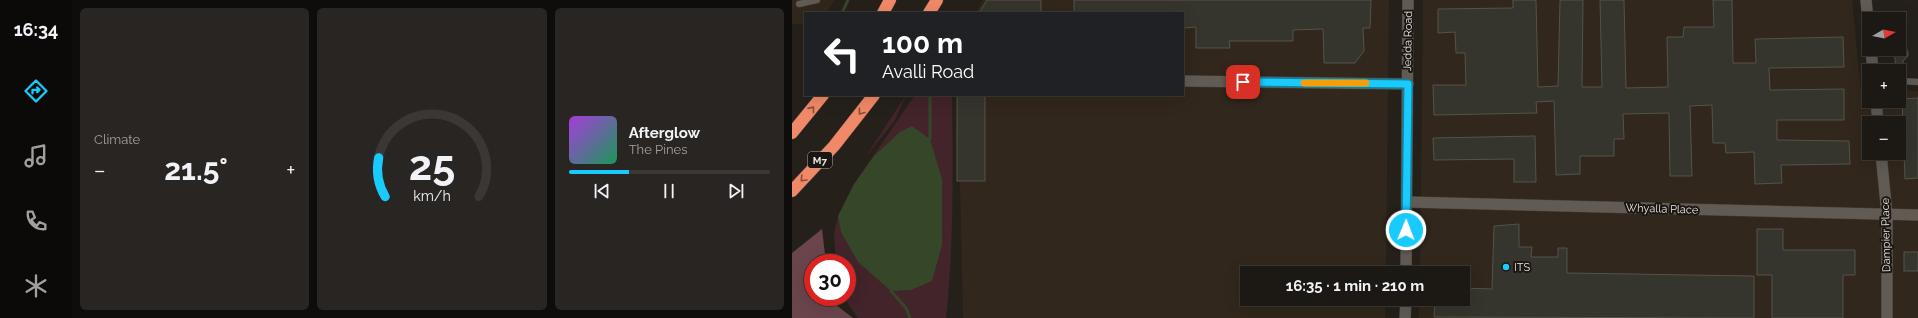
<!DOCTYPE html>
<html lang="en">
<head>
<meta charset="utf-8">
<style>
	body { margin:0; font-family:Raleway,sans-serif; background:#292522; color:#f1f3f6; height:100vh; display:flex; flex-direction:column; font-size:15px; white-space:nowrap }
	* { box-sizing:border-box; margin:0 }
	p { font-size:13px; color:#a0a0a0 }
	.icon { flex:none; width:22px; height:22px; fill:none; stroke:currentColor; stroke-width:2; stroke-linecap:round; stroke-linejoin:round }
	.map { position:relative; flex:1; overflow:hidden }
	.side { display:flex; flex-direction:column; gap:8px; padding:8px; background:#0f0d0b; width:720px }
	.side>* { flex:none }
	.hud { position:absolute; left:12px; top:12px; width:380px; height:84px; border-radius:0px; box-shadow:0 4px 16px #0002,0 0 0 1px #3a3734; background:#202124; color:#fff; overflow:hidden }
	.needle { width:26px; rotate:81deg }
	.fabs { position:absolute; left:1070px; top:12px; display:grid; gap:8px }
	.fabs a { display:grid; place-items:center; width:44px; height:44px; border-radius:0px; background:#1c1814; box-shadow:0 4px 16px #0002,0 0 0 1px #3a3734; font-size:20px }
	.speed { position:absolute; left:12px; top:254px; display:flex; gap:8px; font-size:20px; font-weight:700; text-align:center }
	.speed>* { display:grid; place-content:center; width:52px; height:52px; border-radius:50%; background:#1c1814; box-shadow:0 4px 16px #0002,0 0 0 1px #3a3734; line-height:1 }
	.speed .limit { border:6px solid #d22; background:#fff; color:#111 }
	.pin { position:absolute; display:grid; place-items:center; width:34px; height:34px; color:#fff; margin:-17px; border-radius:8px; box-shadow:0 2px 6px #0006 }
	.me { position:absolute; width:44px; margin:-22px; rotate:1deg; stroke-linejoin:round; filter:drop-shadow(0 0 3px #0008) }
	.turn { display:flex; align-items:center; gap:14px; height:84px; padding:0 12px; font-size:18px }
	.turn .icon { width:52px; height:52px; stroke-width:2.5 }
	.turn b { display:block; font-size:28px; line-height:34px }
	.big { font-size:30px; font-weight:700; line-height:1.1 }
	.side .card { flex:1; display:flex; flex-direction:column; justify-content:center; gap:6px; min-width:0; padding:0 14px; border-radius:6px; background:#292522 }
	.side .dial { align-items:center; gap:0 }
	.dial svg { height:104px; overflow:visible; fill:none; stroke:#3a3734; stroke-width:7; stroke-linecap:round; text-anchor:middle }
	.dial text { fill:#f1f3f6; stroke:none }
	.song { display:flex; align-items:center; gap:12px }
	.cover { width:48px; height:48px; border-radius:6px; background:linear-gradient(135deg,hsl(280 70% 55%),hsl(150 70% 35%)) }
	.played { height:4px; border-radius:2px; background:linear-gradient(90deg,#19cafc 30%,#3a3734 30%) }
	.keys { display:flex; justify-content:space-around; direction:ltr }
	.heat { display:flex; justify-content:space-between; align-items:center; font-size:22px; direction:ltr }
	.side .tiles { flex:1; display:grid; gap:8px; grid-template-columns:repeat(3,1fr) }
	.trip { position:absolute; left:448px; top:266px; width:230px; height:40px; border-radius:0px; background:#1c1814; box-shadow:0 4px 16px #0002,0 0 0 1px #3a3734; font-weight:700; line-height:40px; text-align:center }
	main { display:flex; flex:1; min-height:0 }
	.menu { display:flex; flex-direction:column; width:72px; justify-content:space-around; align-items:center; background:#0b0a08; color:#a0a0a0 }
	.menu .icon { width:28px; height:28px }
	.menu .selected { color:#19cafc }
	.menu b { font-size:18px; color:#f1f3f6 }
	.map>svg:first-child { display:block }
	.built { fill:#31271c; fill-rule:evenodd }
	.green { fill:#42242a }
	.forest { fill:#6b454c }
	.water { fill:#364628 }
	.lines { fill:none; stroke-linecap:round; stroke-linejoin:round }
	.stream { stroke:#364628; stroke-width:3 }
	.building { fill:#36352d; stroke:#54534a }
	.service-casing { stroke:#433e3a; stroke-width:7 }
	.minor-casing { stroke:#433e3a; stroke-width:12 }
	.motorway-casing { stroke:#433e3a; stroke-width:13 }
	.service { stroke:#615b54; stroke-width:6 }
	.minor { stroke:#615b54; stroke-width:11 }
	.motorway { stroke:#f18867; stroke-width:12 }
	.oneway { stroke:#864f3c }
	.route-casing { stroke:#1083a4; stroke-width:10 }
	.route { stroke:#19cafc; stroke-width:7 }
	.slow { stroke:#f59e0b; stroke-width:7 }
	.poi-dot { fill:#19cafc; stroke:#1b1611; stroke-width:1.5 }
	.labels { text-anchor:middle; dominant-baseline:central; stroke-width:4; stroke-linejoin:round; paint-order:stroke }
	.shield { fill:#1b1611; stroke:#aba7a3; stroke-width:1 }
	.shield-label { font-size:10px; font-weight:bold; fill:#e9e5e1 }
	.street-label { font-size:11px; fill:#e9e5e1; stroke:#1b1611 }
	.poi-label { font-size:11px; fill:#e9e5e1; stroke:#1b1611; text-anchor:start }
</style>
</head>
<body>
<main>
<nav class="menu">
<b>16:34</b>
<svg class="icon selected" aria-label="directions" viewBox="0 0 24 24"><path d="M12 3l9 9-9 9-9-9zM9 14v-3h6M13 9l2 2-2 2"/></svg>
<svg class="icon" aria-label="music" viewBox="0 0 24 24"><path d="M9 18V5l10-2v13"/><circle cx="6" cy="18" r="3"/><circle cx="16" cy="16" r="3"/></svg>
<svg class="icon" aria-label="phone" viewBox="0 0 24 24"><path d="M5 4h4l2 5-3 2q2 4 5 5l2-3 5 2v4C11 20 4 13 5 4z"/></svg>
<svg class="icon" aria-label="climate" viewBox="0 0 24 24"><path d="M12 3v18M4 7l16 10M4 17L20 7"/></svg>
</nav>
<section class="side">
<div class="tiles">
<div class="card"><p>Climate</p>
<div class="heat"><a>−</a><b class="big">21.5°</b><a>+</a></div>
</div>
<div class="card dial"><svg viewBox="0 0 100 80">
<path d="M14 69A42 42 0 1 1 86 69"/>
<path d="M14 69A42 42 0 0 1 9 39" stroke="#19cafc"/>
<text x="50" y="56" font-size="32" font-weight="700">25</text>
<text x="50" y="72" font-size="11">km/h</text>
</svg></div>
<div class="card">
<div class="song"><i class="cover"></i><div><b>Afterglow</b><p>The Pines</p></div></div>
<div class="played"></div>
<div class="keys"><svg class="icon" aria-label="previous" viewBox="0 0 24 24"><path d="M18 5L8 12l10 7zM5 5v14"/></svg><svg class="icon" aria-label="pause" viewBox="0 0 24 24"><path d="M8 5v14M16 5v14"/></svg><svg class="icon" aria-label="next" viewBox="0 0 24 24"><path d="M6 5l10 7-10 7zM19 5v14"/></svg></div>
</div>
</div>
</section>
<div class="map">
<svg width="1126" height="318" viewBox="0 0 1126 318">
	<rect width="100%" height="100%" fill="#25201a"/>
	<g class="built">
		<path d="M0 0H43L34 13H13V24H0Z"/>
		<path d="M191 0H597L594 273H455V299H594L593 318H171L166 95H391V13H183Z"/>
		<path d="M631 0H1060L1069 90H1077V101H1107V90L1126 91V318H627V299H671V273H628ZM1077 123H1107V153H1077Z"/>
	</g>
	<g class="green">
		<path d="M114 95 102 122 74 156Z"/>
		<path d="M123 95H160C161 169 162 244 154 318H66L51 297H55V263H44L42 234 46 216 62 184Z"/>
	</g>
	<path class="forest" d="M30 229 34 263H21V297H39V301L61 318H0V253Z"/>
	<path class="water" d="M120 126 138 139 150 179V245L140 281 119 290 99 291 66 262 49 232 46 216 62 184 82 156 108 132Z"/>
	<g class="lines">
		<g class="stream">
			<path d="M50 13 56 0"/>
			<path d="M136 141 138 139V95"/>
			<path d="M98 287 99 291 114 308 118 318"/>
		</g>
	</g>
	<g class="building">
		<path d="M195 0H249V13H187Z"/>
		<path d="M282 0H579L578 28H571L572 51 563 63H532L531 29 501 30V41H437L438 48H404V27L391 28V13H282Z"/>
		<path d="M721 0H744L746 87 766 86 768 0H791L790 87H810L808 0H832L834 88 876 87 875 37H891L892 27H922L921 0H940L941 63H964L963 39 1051 37 1052 67 977 68 978 90 1052 89V120H985V140L1057 141 1058 164 989 165 990 183 963 184 962 152 934 153 933 143H921L920 105 898 106 900 176H878L877 113 831 114 832 139H822V156H788V174L764 175 762 101 744 102 745 113 642 115 641 85H674L673 53H664L663 32 646 33V9L721 8Z"/>
		<path d="M1107 46 1114 48 1116 52V56L1111 61 1113 77H1108L1107 71 1103 70 1102 63H1104L1101 52 1103 49H1107Z"/>
		<rect x="165" y="95" width="28" height="86"/>
		<path d="M1126 98V178L1113 179 1110 99Z"/>
		<path d="M743 136 744 182H722V159L642 160 641 138Z"/>
		<path d="M727 224V247H740L739 257H766V248H775V273L962 276V318L642 317 643 299H671V288L700 289 702 226Z"/>
		<path d="M965 229H991V250H1063V275H1051V318H980V275H965Z"/>
		<rect x="1112" y="252" width="14" height="19"/>
	</g>
	<g class="lines">
		<defs>
			<g id="service">
				<path d="M7 4 25 0"/>
				<path d="M1107 81 1126 82"/>
			</g>
			<g id="minor">
				<path d="M1074 0 1077 32"/>
				<path d="M1079 49 1081 71"/>
				<path d="M391 81 616 84"/>
				<path d="M1084 101 1086 123"/>
				<path d="M1089 153 1095 215V318"/>
				<path d="M615 202 1126 215"/>
				<path d="M614 273 616 0"/>
				<path d="M613 318 614 299"/>
			</g>
			<g id="motorway">
				<path d="M91 13 98 0"/>
				<path d="M137 13 145 0"/>
				<path d="M0 133 31 95"/>
				<path d="M0 191 42 146 82 95"/>
			</g>
		</defs>
		<use href="#service" class="service-casing"/>
		<use href="#minor" class="minor-casing"/>
		<use href="#motorway" class="motorway-casing"/>
		<use href="#service" class="service"/>
		<use href="#minor" class="minor"/>
		<use href="#motorway" class="motorway"/>
	</g>
	<defs><path id="oneway-chevron" d="M-2-3.5L2.5 0L-2 3.5" fill="none" stroke-width="1.6" stroke-linecap="round" stroke-linejoin="round"/></defs>
	<g class="oneway">
		<use href="#oneway-chevron" transform="translate(20 109) rotate(-51)"/>
		<use href="#oneway-chevron" transform="translate(69 112) rotate(128)"/>
		<use href="#oneway-chevron" transform="translate(11 179) rotate(133)"/>
	</g>
	<g class="lines">
		<defs>
			<path id="route" d="M451 82 616 84 614 230"/>
		</defs>
		<use href="#route" class="route-casing"/>
		<use href="#route" class="route"/>
		<path class="slow" d="M512 83H574"/>
	</g>
	<circle class="poi-dot" cx="714" cy="267" r="4"/>
	<g class="labels">
		<rect class="shield" x="16" y="152" width="24" height="16" rx="3"/>
		<g class="shield-label">
			<text x="28" y="160">M7</text>
		</g>
		<g class="street-label">
			<text transform="translate(616 41) rotate(-89)">Jedda Road</text>
			<text transform="translate(870 209) rotate(2)">Whyalla Place</text>
			<text transform="translate(1094 235) rotate(-91)">Dampier Place</text>
		</g>
		<g class="poi-label">
			<text x="722" y="267">ITS</text>
		</g>
	</g>
</svg>
<div class="fabs">
<a><svg class="needle" viewBox="-14 -14 28 28"><path d="M0-13l5 13h-10z" fill="#e53935"/><path d="M0 13l5-13h-10z" fill="#a0a0a0"/></svg></a>
<a>+</a>
<a>−</a>
</div>
<div class="speed"><div class="limit">30</div></div>
<div class="pin" style="left:451px;top:82px;background:#d93025"><svg class="icon" aria-label="arrive" viewBox="0 0 24 24"><path d="M6 21V4h12l-3 4 3 4H6"/></svg></div>
<svg class="me" style="left:614px;top:230px" viewBox="-20 -20 40 40"><circle r="17" fill="#19cafc" stroke="#fff" stroke-width="3"/><path d="M0-11L8 9 0 5-8 9z" fill="#fff"/></svg>
<div class="trip">16:35 · 1 min · 210 m</div>
<div class="hud">
<div class="turn"><svg class="icon" aria-label="left" viewBox="0 0 24 24"><path d="M17 20v-9H6M10 6l-5 5 5 5"/></svg><div><b>100 m</b>Avalli Road</div></div>
</div>
</div>
</main>
</body>
</html>
